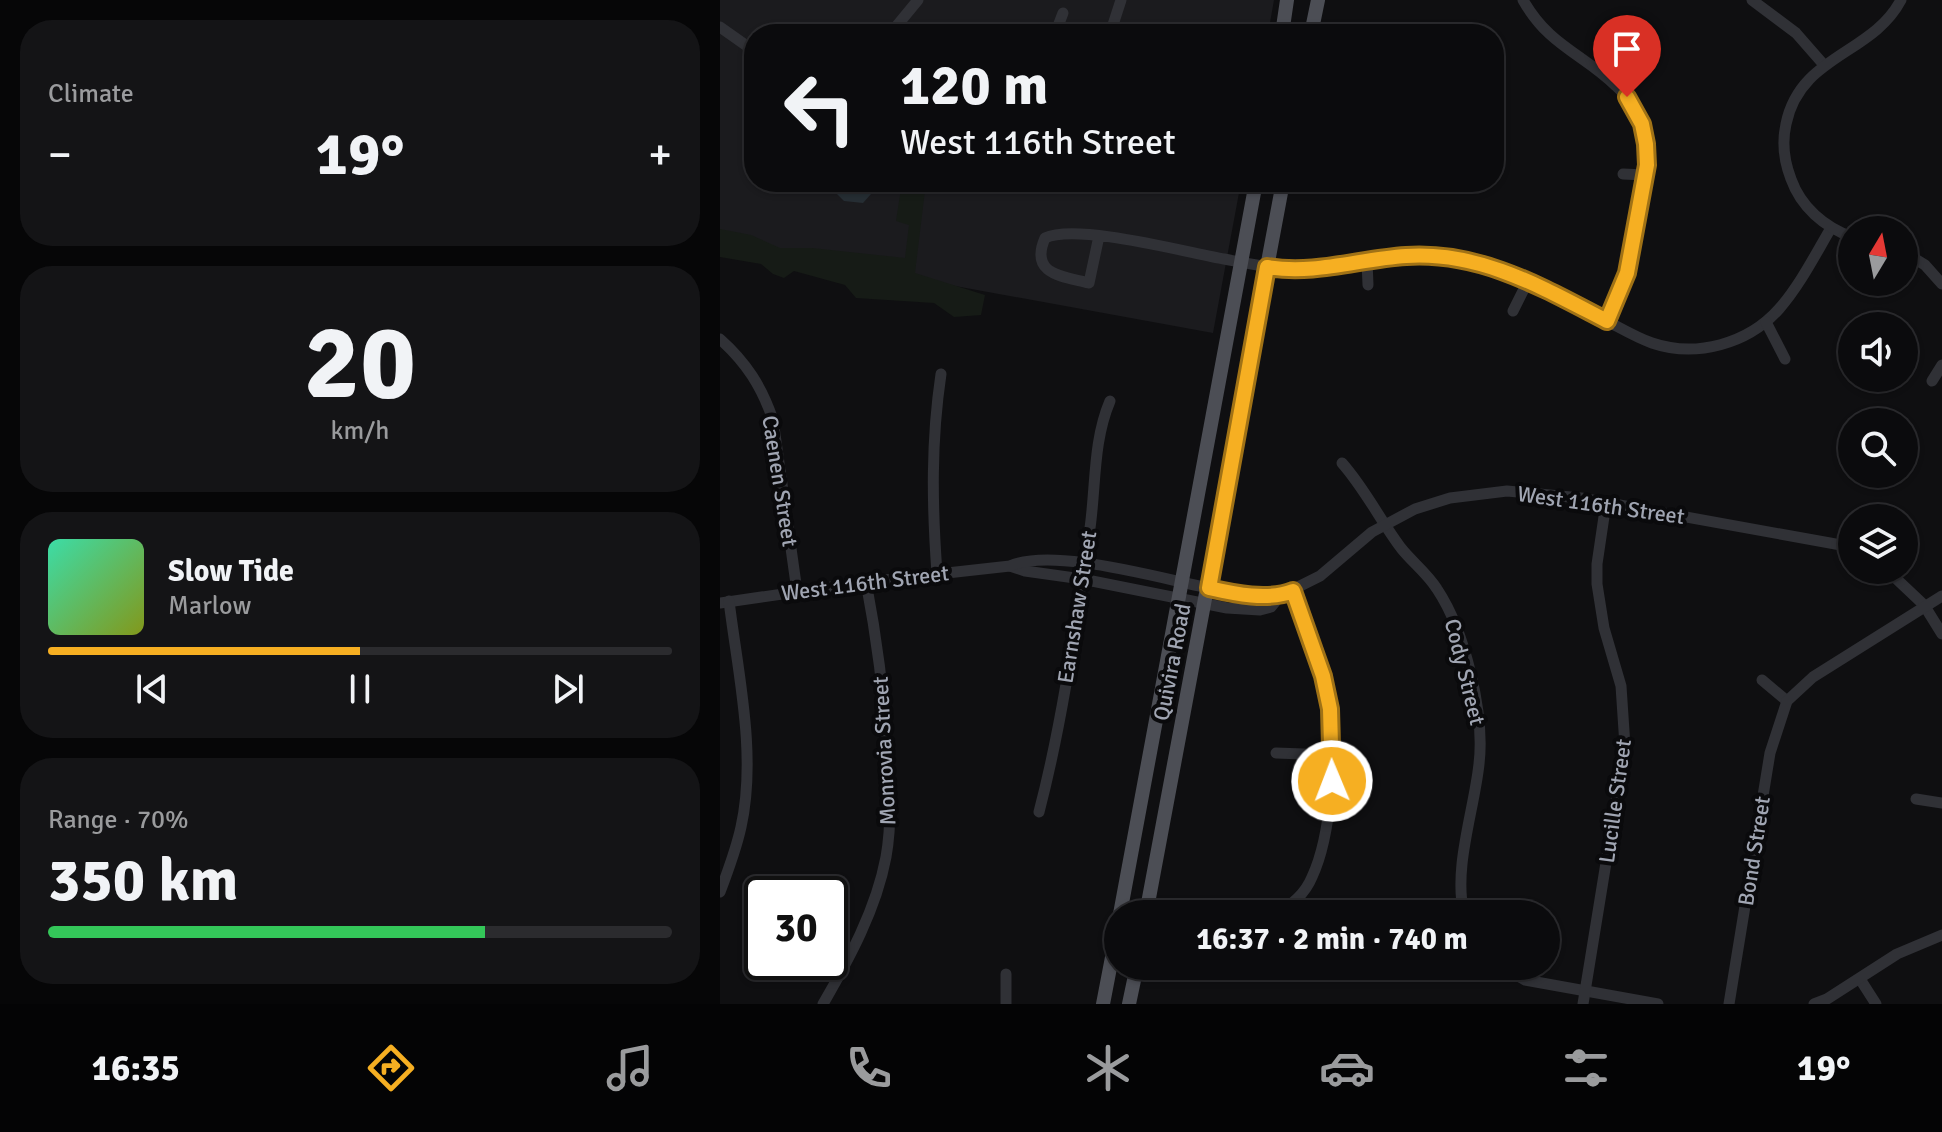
<!DOCTYPE html>
<html lang="en">
<head>
<meta charset="utf-8">
<style>
	body { margin:0; font-family:Signika,sans-serif; background:#141416; color:#f1f3f6; height:100vh; display:flex; flex-direction:column; font-size:30px; white-space:nowrap }
	* { box-sizing:border-box; margin:0 }
	p { font-size:26px; color:#9a9b9d }
	.icon { flex:none; width:44px; height:44px; fill:none; stroke:currentColor; stroke-width:2; stroke-linecap:round; stroke-linejoin:round }
	.map { position:relative; flex:1; overflow:hidden }
	.drawer { display:flex; flex-direction:column; gap:20px; padding:20px; background:#060607; width:720px }
	.drawer>* { flex:none }
	.guide { position:absolute; left:24px; top:24px; width:760px; height:168px; border-radius:32px; box-shadow:0 2px 6px #0004,0 0 0 2px #2b2b2e; background:#0b0b0d; color:#f1f3f6; overflow:hidden }
	.needle { width:52px; rotate:10deg }
	.tools { position:absolute; left:1118px; top:216px; display:grid; gap:16px }
	.tools a { display:grid; place-items:center; width:80px; height:80px; border-radius:50%; background:#0b0b0d; box-shadow:0 2px 6px #0004,0 0 0 2px #2b2b2e; font-size:40px }
	.speed { position:absolute; left:24px; top:876px; display:flex; gap:16px; font-size:40px; font-weight:700; text-align:center }
	.speed>* { display:grid; place-content:center; width:104px; height:104px; border-radius:50%; background:#0b0b0d; box-shadow:0 2px 6px #0004,0 0 0 2px #2b2b2e; line-height:1 }
	.speed .limit { border:4px solid #111; border-radius:12px; background:#fff; color:#111 }
	.pin { position:absolute; display:grid; place-items:center; width:68px; height:68px; color:#fff; margin:-82px -34px; border-radius:50% 50% 50% 0; rotate:-45deg; box-shadow:0 0 8px #0007 }
	.pin .icon { rotate:45deg }
	.me { position:absolute; width:88px; margin:-44px; rotate:359deg; stroke-linejoin:round; filter:drop-shadow(0 0 6px #0008) }
	.turn { display:flex; align-items:center; gap:28px; height:168px; padding:0 24px; font-size:36px }
	.turn .icon { width:104px; height:104px; stroke-width:2.5 }
	.turn b { display:block; font-size:56px; line-height:68px }
	.big { font-size:60px; font-weight:700; line-height:1.1 }
	.drawer .widget { flex:1; display:flex; flex-direction:column; justify-content:center; gap:12px; min-width:0; padding:0 28px; border-radius:32px; background:#141416 }
	.drawer .dial { align-items:center; gap:0 }
	.dial b { font-size:104px; line-height:1 }
	.song { display:flex; align-items:center; gap:24px }
	.cover { width:96px; height:96px; border-radius:12px; background:linear-gradient(135deg,hsl(160 70% 55%),hsl(70 70% 35%)) }
	.played { height:8px; border-radius:4px; background:linear-gradient(90deg,#f6af22 50%,#2b2b2e 50%) }
	.keys { display:flex; justify-content:space-around; direction:ltr }
	.heat { display:flex; justify-content:space-between; align-items:center; font-size:44px; direction:ltr }
	.charge { height:12px; border-radius:6px; background:linear-gradient(90deg,#34c759 70%,#2b2b2e 0) }
	.trip { position:absolute; left:384px; top:900px; width:456px; height:80px; border-radius:40px; background:#0b0b0d; box-shadow:0 2px 6px #0004,0 0 0 2px #2b2b2e; font-weight:700; line-height:80px; text-align:center }
	.tab-bar { display:flex; height:128px; justify-content:space-around; align-items:center; background:#040405; color:#9a9b9d }
	.tab-bar .icon { width:56px; height:56px }
	.tab-bar .current { color:#f6af22 }
	.tab-bar b { font-size:36px; color:#f1f3f6 }
	main { display:flex; flex:1; min-height:0 }
	.map>svg:first-child { display:block }
	.built { fill:#1b1b1e }
	.green { fill:#161b16 }
	.water { fill:#262e34 }
	.lines { fill:none; stroke-linecap:round; stroke-linejoin:round }
	.minor { stroke:#303136; stroke-width:11 }
	.major { stroke:#4c4e55; stroke-width:14 }
	.route-casing { stroke:#a07216; stroke-width:20 }
	.route { stroke:#f6af22; stroke-width:14 }
	.labels { text-anchor:middle; dominant-baseline:central; stroke-width:8; stroke-linejoin:round; paint-order:stroke }
	.street-label { font-size:22px; fill:#a0a5b2; stroke:#0a0a0c }
</style>
</head>
<body>
<main>
<section class="drawer">
<div class="widget"><p>Climate</p>
<div class="heat"><a>−</a><b class="big">19°</b><a>+</a></div>
</div>
<div class="widget dial"><b>20</b><p>km/h</p></div>
<div class="widget">
<div class="song"><i class="cover"></i><div><b>Slow Tide</b><p>Marlow</p></div></div>
<div class="played"></div>
<div class="keys"><svg class="icon" aria-label="previous" viewBox="0 0 24 24"><path d="M18 5L8 12l10 7zM5 5v14"/></svg><svg class="icon" aria-label="pause" viewBox="0 0 24 24"><path d="M8 5v14M16 5v14"/></svg><svg class="icon" aria-label="next" viewBox="0 0 24 24"><path d="M6 5l10 7-10 7zM19 5v14"/></svg></div>
</div>
<div class="widget"><p>Range · 70%</p><b class="big">350 km</b><div class="charge"></div></div>
</section>
<div class="map">
<svg width="1222" height="1004" viewBox="0 0 1222 1004">
	<rect width="100%" height="100%" fill="#0f0f11"/>
	<path class="built" d="M0 0H554L548 34H34V182H521L493 333 0 243Z"/>
	<path class="green" d="M182 182H206L195 273 265 295 261 315 234 317 214 303 136 298 125 285 74 271 64 278 53 274 41 264 0 257V229L31 235 60 248H92L185 258 189 225 176 221Z"/>
	<path class="water" d="M113 182H150L151 194 143 203 124 201 115 192Z"/>
	<g class="lines">
		<g class="minor">
			<path d="M803 0C829 46 862 53 896 86 913 101 923 122 926 144 929 164 924 185 920 204 912 246 905 283 887 321"/>
			<path d="M1032 0 1076 33 1104 65"/>
			<path d="M0 27 34 51"/>
			<path d="M170 34 198 0"/>
			<path d="M335 34 343 13"/>
			<path d="M390 34 401 0"/>
			<path d="M903 174 925 175"/>
			<path d="M379 236 369 283C343 276 309 275 325 238 356 223 465 252 504 259 536 265 567 272 600 269 647 265 690 251 738 259 790 267 836 295 883 319 899 327 915 337 932 343 976 358 1028 344 1059 309 1080 285 1095 255 1111 228"/>
			<path d="M1132 237C1104 227 1081 207 1071 179 1064 161 1062 142 1066 124 1080 55 1152 55 1181 0"/>
			<path d="M1184 252 1205 265 1222 284"/>
			<path d="M647 261 648 285"/>
			<path d="M793 311 808 281"/>
			<path d="M1046 322 1065 359"/>
			<path d="M0 339C26 362 42 387 53 420L77 591"/>
			<path d="M1212 381 1222 365"/>
			<path d="M622 463C645 489 660 520 681 548 692 562 707 573 717 589 745 631 765 714 759 764 754 811 733 868 744 914"/>
			<path d="M290 566 305 571 362 579 507 608 540 610 551 607 560 596 600 576 652 532 695 509 730 498 787 491 861 498 1121 545 1132 549"/>
			<path d="M1167 570 1204 605 1222 634"/>
			<path d="M217 573C212 505 211 441 221 374"/>
			<path d="M0 603 146 582 290 566C336 545 457 584 510 592 527 595 544 593 560 596"/>
			<path d="M1042 680 1067 701"/>
			<path d="M556 753 611 755"/>
			<path d="M1196 799 1222 803"/>
			<path d="M319 812C343 720 356 623 370 528 376 485 373 441 390 401"/>
			<path d="M0 892C8 871 16 850 21 827 37 755 18 674 9 601"/>
			<path d="M554 914C571 906 585 894 592 877 612 834 616 754 609 708 604 667 585 630 573 591"/>
			<path d="M781 966 805 980 938 1004"/>
			<path d="M1140 979 1156 1004"/>
			<path d="M103 1004C129 959 156 910 166 857 172 823 170 788 168 753 164 695 157 639 146 582"/>
			<path d="M286 1004V974"/>
			<path d="M863 1004 905 746 901 686 884 628 877 584V564L886 503"/>
			<path d="M1009 1004 1050 753 1067 701 1093 677 1222 596"/>
			<path d="M1094 1004 1107 999 1177 954 1222 935"/>
		</g>
		<g class="major">
			<path d="M562 34 567 0"/>
			<path d="M591 34 598 0"/>
			<path d="M400 914 536 182"/>
			<path d="M426 914 563 182"/>
			<path d="M383 1004 398 926"/>
			<path d="M409 1004 417 966"/>
		</g>
	</g>
	<g class="lines">
		<defs>
			<path id="route" d="M612 781 610 709 603 676 573 591C548 601 515 594 489 588L547 267C595 275 639 259 686 256 761 251 823 288 887 321L907 273 927 165 926 144 922 124 907 97"/>
		</defs>
		<use href="#route" class="route-casing"/>
		<use href="#route" class="route"/>
	</g>
	<g class="labels">
		<g class="street-label">
			<text transform="translate(60 481) rotate(81)">Caenen Street</text>
			<text transform="translate(881 505) rotate(8)">West 116th Street</text>
			<text transform="translate(145 583) rotate(-7)">West 116th Street</text>
			<text transform="translate(357 607) rotate(-81)">Earnshaw Street</text>
			<text transform="translate(452 662) rotate(-79)">Quivira Road</text>
			<text transform="translate(745 672) rotate(76)">Cody Street</text>
			<text transform="translate(164 751) rotate(-93)">Monrovia Street</text>
			<text transform="translate(895 801) rotate(-82)">Lucille Street</text>
			<text transform="translate(1034 851) rotate(-81)">Bond Street</text>
		</g>
	</g>
</svg>
<div class="tools">
<a><svg class="needle" viewBox="-14 -14 28 28"><path d="M0-13l5 13h-10z" fill="#e53935"/><path d="M0 13l5-13h-10z" fill="#9a9b9d"/></svg></a>
<a><svg class="icon" aria-label="sound" viewBox="0 0 24 24"><path d="M4 9h4l5-4v14l-5-4H4zM17 9q2 3 0 6"/></svg></a>
<a><svg class="icon" aria-label="search" viewBox="0 0 24 24"><circle cx="10" cy="10" r="6"/><path d="M15 15l6 6"/></svg></a>
<a><svg class="icon" aria-label="layers" viewBox="0 0 24 24"><path d="M12 4l9 5-9 5-9-5zM3 14l9 5 9-5"/></svg></a>
</div>
<div class="speed"><div class="limit">30</div></div>
<div class="pin" style="left:907px;top:97px;background:#d93025"><svg class="icon" aria-label="arrive" viewBox="0 0 24 24"><path d="M6 21V4h12l-3 4 3 4H6"/></svg></div>
<svg class="me" style="left:612px;top:781px" viewBox="-20 -20 40 40"><circle r="17" fill="#f6af22" stroke="#fff" stroke-width="3"/><path d="M0-11L8 9 0 5-8 9z" fill="#fff"/></svg>
<div class="trip">16:37 · 2 min · 740 m</div>
<div class="guide">
<div class="turn"><svg class="icon" aria-label="left" viewBox="0 0 24 24"><path d="M17 20v-9H6M10 6l-5 5 5 5"/></svg><div><b>120 m</b>West 116th Street</div></div>
</div>
</div>
</main>
<nav class="tab-bar">
<b>16:35</b>
<svg class="icon current" aria-label="directions" viewBox="0 0 24 24"><path d="M12 3l9 9-9 9-9-9zM9 14v-3h6M13 9l2 2-2 2"/></svg>
<svg class="icon" aria-label="music" viewBox="0 0 24 24"><path d="M9 18V5l10-2v13"/><circle cx="6" cy="18" r="3"/><circle cx="16" cy="16" r="3"/></svg>
<svg class="icon" aria-label="phone" viewBox="0 0 24 24"><path d="M5 4h4l2 5-3 2q2 4 5 5l2-3 5 2v4C11 20 4 13 5 4z"/></svg>
<svg class="icon" aria-label="climate" viewBox="0 0 24 24"><path d="M12 3v18M4 7l16 10M4 17L20 7"/></svg>
<svg class="icon" aria-label="car" viewBox="0 0 24 24"><path d="M5 17H2v-5l4-1 3-4h7l3 4 3 1v5h-3M9 17h6M6 11h13"/><circle cx="7" cy="17" r="2"/><circle cx="17" cy="17" r="2"/></svg>
<svg class="icon" aria-label="filters" viewBox="0 0 24 24"><path d="M4 7h16M4 17h16"/><circle cx="9" cy="7" r="2"/><circle cx="15" cy="17" r="2"/></svg>
<b>19°</b>
</nav>
</body>
</html>
